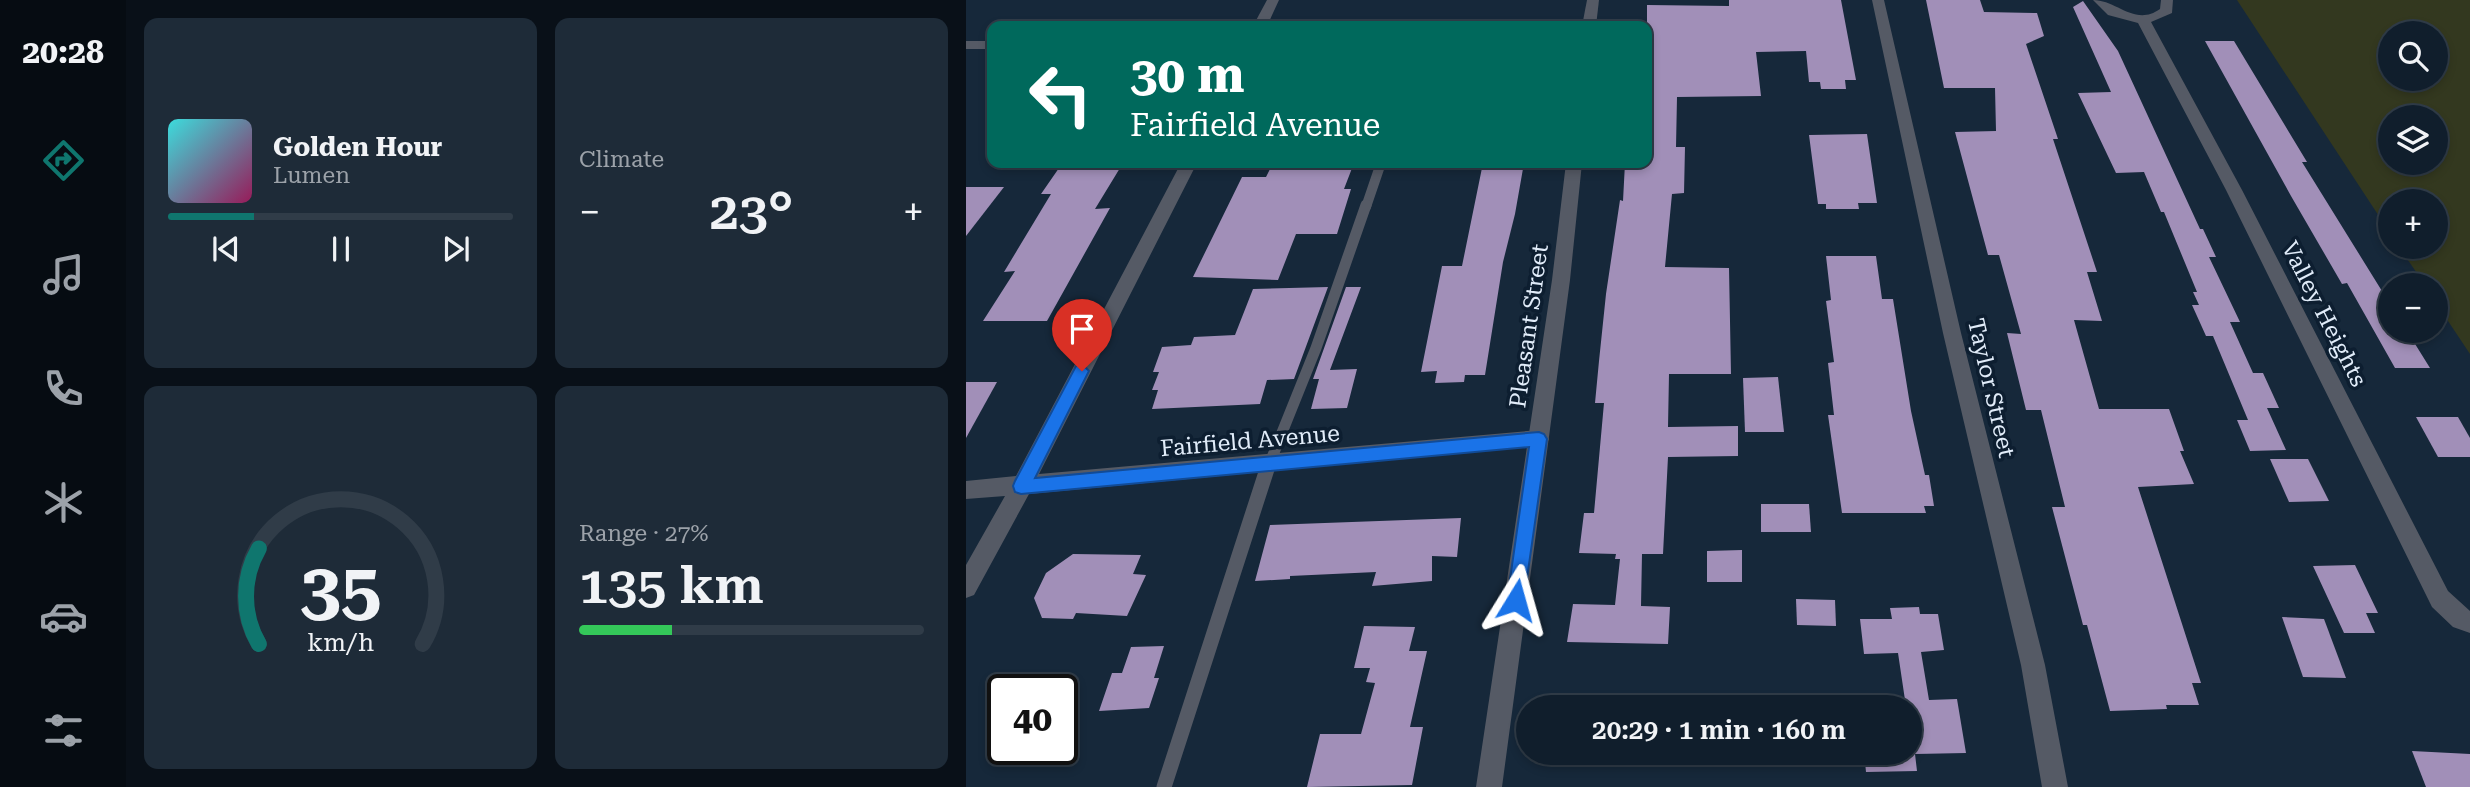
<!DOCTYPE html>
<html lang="en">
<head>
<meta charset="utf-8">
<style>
	body { margin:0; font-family:"Roboto Serif",serif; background:#1e2b38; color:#f1f3f6; height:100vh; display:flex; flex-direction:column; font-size:26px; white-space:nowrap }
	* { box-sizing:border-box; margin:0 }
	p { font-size:23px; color:#9ca2a9 }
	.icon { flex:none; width:38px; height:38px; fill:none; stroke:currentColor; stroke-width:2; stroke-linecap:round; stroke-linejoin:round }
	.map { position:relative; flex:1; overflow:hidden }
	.details { display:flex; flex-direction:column; gap:18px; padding:18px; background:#091018; width:840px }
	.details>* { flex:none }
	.guide { position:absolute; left:21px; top:21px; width:665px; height:147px; border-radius:14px; box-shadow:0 4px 10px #0003,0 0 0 2px #303c48; background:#00695c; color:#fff; overflow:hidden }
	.fabs { position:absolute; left:1412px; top:21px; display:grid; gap:14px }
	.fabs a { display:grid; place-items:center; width:70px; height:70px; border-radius:50%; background:#101e2c; box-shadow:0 4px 10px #0003,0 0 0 2px #303c48; font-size:35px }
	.speed { position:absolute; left:21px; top:674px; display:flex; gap:14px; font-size:35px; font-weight:700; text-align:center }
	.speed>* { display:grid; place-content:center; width:91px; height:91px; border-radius:50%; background:#101e2c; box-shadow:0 4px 10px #0003,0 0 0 2px #303c48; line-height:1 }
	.speed .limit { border:4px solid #111; border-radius:10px; background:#fff; color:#111 }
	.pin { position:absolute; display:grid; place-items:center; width:60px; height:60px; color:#fff; margin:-72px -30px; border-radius:50% 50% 50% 0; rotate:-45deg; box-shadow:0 0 7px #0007 }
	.pin .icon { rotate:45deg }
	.me { position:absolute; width:77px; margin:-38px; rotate:8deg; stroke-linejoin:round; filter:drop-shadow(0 0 5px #0008) }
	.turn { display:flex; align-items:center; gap:24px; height:147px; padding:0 28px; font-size:32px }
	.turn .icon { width:91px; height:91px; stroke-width:2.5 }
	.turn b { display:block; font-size:49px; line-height:60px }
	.big { font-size:52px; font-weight:600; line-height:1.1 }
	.details .widget { flex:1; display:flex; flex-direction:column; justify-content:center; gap:10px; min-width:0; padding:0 24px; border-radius:14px; background:#1e2b38 }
	.details .dial { align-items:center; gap:0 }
	.dial svg { height:182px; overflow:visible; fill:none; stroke:#303c48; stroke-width:7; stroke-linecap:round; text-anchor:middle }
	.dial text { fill:#f1f3f6; stroke:none }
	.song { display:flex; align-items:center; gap:21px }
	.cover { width:84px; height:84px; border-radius:10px; background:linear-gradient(135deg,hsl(180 70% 55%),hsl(330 70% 35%)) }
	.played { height:7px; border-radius:4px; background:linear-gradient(90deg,#0f766e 25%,#303c48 25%) }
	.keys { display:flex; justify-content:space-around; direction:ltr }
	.heat { display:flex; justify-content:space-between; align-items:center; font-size:38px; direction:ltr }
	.charge { height:10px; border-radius:5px; background:linear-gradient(90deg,#34c759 27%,#303c48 0) }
	.details .tiles { flex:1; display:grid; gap:18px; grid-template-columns:repeat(2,1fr) }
	.trip { position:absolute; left:550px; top:695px; width:406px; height:70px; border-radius:35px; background:#101e2c; box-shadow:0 4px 10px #0003,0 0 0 2px #303c48; font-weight:600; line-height:70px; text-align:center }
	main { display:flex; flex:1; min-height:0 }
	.tabs { display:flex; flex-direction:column; width:126px; justify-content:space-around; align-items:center; background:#060c12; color:#9ca2a9 }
	.tabs .icon { width:49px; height:49px }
	.tabs .active { color:#0f766e }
	.tabs b { font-size:32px; color:#f1f3f6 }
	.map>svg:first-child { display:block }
	.green { fill:#33381f; fill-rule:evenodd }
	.building { fill:#a18fb8 }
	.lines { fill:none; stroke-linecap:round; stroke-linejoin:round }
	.service-far2 { stroke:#555a65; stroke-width:10 }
	.service-far1 { stroke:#555a65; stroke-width:11 }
	.service { stroke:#555a65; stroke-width:15 }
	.minor { fill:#555a65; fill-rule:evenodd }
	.tertiary { fill:#555a65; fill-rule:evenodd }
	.route { fill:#1a73e8; stroke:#114b97; stroke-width:2 }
	.labels { text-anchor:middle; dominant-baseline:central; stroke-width:7; stroke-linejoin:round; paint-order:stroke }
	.street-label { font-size:23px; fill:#e1ecf9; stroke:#0d1e30 }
</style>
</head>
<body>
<main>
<nav class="tabs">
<b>20:28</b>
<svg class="icon active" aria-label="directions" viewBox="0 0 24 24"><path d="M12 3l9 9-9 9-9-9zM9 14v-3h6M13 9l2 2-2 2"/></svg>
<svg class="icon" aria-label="music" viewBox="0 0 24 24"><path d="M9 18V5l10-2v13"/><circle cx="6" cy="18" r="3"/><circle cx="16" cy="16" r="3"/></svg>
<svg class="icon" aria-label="phone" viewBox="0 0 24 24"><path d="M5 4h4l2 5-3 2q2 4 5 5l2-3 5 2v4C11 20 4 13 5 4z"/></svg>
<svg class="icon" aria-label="climate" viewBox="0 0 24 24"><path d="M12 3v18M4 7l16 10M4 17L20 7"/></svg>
<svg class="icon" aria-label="car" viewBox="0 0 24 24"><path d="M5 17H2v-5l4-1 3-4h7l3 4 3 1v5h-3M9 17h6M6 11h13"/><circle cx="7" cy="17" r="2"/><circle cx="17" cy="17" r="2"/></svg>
<svg class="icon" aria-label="filters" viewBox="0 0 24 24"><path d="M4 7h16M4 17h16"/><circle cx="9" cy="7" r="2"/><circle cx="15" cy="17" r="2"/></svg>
</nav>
<section class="details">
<div class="tiles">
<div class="widget">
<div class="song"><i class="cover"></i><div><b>Golden Hour</b><p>Lumen</p></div></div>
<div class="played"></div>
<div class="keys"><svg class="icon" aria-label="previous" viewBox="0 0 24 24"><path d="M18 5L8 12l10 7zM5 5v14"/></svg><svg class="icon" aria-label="pause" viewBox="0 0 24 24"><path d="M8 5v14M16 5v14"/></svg><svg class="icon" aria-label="next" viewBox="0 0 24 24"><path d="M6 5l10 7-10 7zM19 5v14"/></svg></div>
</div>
<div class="widget"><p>Climate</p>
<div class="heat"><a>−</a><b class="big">23°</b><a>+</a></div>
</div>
<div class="widget dial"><svg viewBox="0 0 100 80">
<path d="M14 69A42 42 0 1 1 86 69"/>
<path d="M14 69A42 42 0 0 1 14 27" stroke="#0f766e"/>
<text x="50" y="56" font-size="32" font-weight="700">35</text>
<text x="50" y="72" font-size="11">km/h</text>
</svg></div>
<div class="widget"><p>Range · 27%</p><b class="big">135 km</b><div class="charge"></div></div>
</div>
</section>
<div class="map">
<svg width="1504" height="787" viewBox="0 0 1504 787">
	<rect width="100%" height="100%" fill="#16283a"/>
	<path class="green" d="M1271 0H1504V354L1470 303V285H1459L1433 247H1470V201H1424V233ZM1424 33H1470V79H1424ZM1424 117H1470V163H1424Z"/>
	<g class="building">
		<path d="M763 0H875L890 80H879L880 89H855L854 82H843L840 51 790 52 795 96 711 97 710 147H719L718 193 706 194 699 267 763 268 765 374H703L702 427 772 426V456L702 457 697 554H676L675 606 704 607 702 644 601 642 607 604 649 605 654 559H649L650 554 613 553 618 513H628L638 403H629L633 361 640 294 654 200 657 201 659 163H681V5L763 6Z"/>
		<path d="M960 0H1014L1018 12 1071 13 1078 36 1060 44 1092 139H1087L1131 272H1121L1136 321 1108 320 1133 409H1203L1218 451H1214L1228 484 1172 487 1235 683H1226L1233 705H1200L1201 709 1144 711 1121 625H1117L1086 507H1099L1075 410H1060L1041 333 1055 334 1033 255H1022L989 132 1030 131 1029 88H978Z"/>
		<path d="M1117 1 1152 51 1234 229H1237L1250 257H1243L1274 322H1264L1287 373H1297L1313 408H1301L1320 450 1284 451 1271 420H1282L1247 336H1240L1226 305H1233L1227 292H1231L1198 212H1195L1178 172 1150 173 1112 93 1145 92 1107 7Z"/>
		<path d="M1239 41H1268L1341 162H1336L1424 304V331H1441L1464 368H1429L1381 283 1376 284 1325 196Z"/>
		<path d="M901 134 911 203H892L893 209H860V204H852L843 135Z"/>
		<path d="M307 163H388L378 189H385L371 234H330L312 280 227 277 276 177H300Z"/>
		<path d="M517 163H558L549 214 537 262 519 375H499L498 382 469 383 471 371 455 372 476 266H496Z"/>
		<path d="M93 168H154L129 209 144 208 81 321H17L49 271 38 272 85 194H75Z"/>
		<path d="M0 187H38L0 236Z"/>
		<path d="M860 256H910L916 299H927L945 411 959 475H963L968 506H958L960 513H876L862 415H868L862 363 868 362 860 301 865 300Z"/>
		<path d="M362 287 328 379 301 380 294 404 186 409 192 390H186L193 372H187L196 347 225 345 228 337 269 335 287 289Z"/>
		<path d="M380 287H395L364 370 391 369 381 408 345 409 353 379H347Z"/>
		<path d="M812 377 818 432H779L777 378Z"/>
		<path d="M0 382H31L0 438Z"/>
		<path d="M1450 417H1492L1504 438V457H1472Z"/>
		<path d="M1304 459H1342L1363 501 1323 502Z"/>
		<path d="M795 504H843L845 532H795Z"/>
		<path d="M495 518 491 557 466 556V581L406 586 410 572 324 576V579L289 581 304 525Z"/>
		<path d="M776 550V582H741V551Z"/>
		<path d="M107 554 175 555 167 574 180 575 161 616 110 613 107 619 76 618 68 598 80 573Z"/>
		<path d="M1389 565 1412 613H1400L1409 633H1378L1347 566Z"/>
		<path d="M830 599 869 600 870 626 831 625Z"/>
		<path d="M953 607 954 614H972L978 650 955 652 963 700 991 699 1000 753 949 754 951 771 900 772 898 752H943V707H893L892 701 939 700 932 653 898 654 894 619H926L924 608Z"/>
		<path d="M1316 617 1358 619 1380 678 1337 677Z"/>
		<path d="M398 626 449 627 443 651H461L444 727H457L446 785 341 787 354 734H395L409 683 400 682 404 668H388Z"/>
		<path d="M198 646 188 678H193L183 708 133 711 146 673H156L165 647Z"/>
		<path d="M678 700H714V707H677Z"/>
		<path d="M1446 751 1504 754V787H1460Z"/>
	</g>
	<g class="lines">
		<path class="service-far2" d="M400 207 415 163"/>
		<path class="service-far1" d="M303 465 350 348 400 205"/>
		<path class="service" d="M198 787 303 463"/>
		<g class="minor">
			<path d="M301 0H313L301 26H287Z"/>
			<path d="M906 0H918L995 333 1079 665 1102 787H1076L1055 665 977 333Z"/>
			<path d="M1127 0C1151 0 1169 27 1194 9L1195 0H1207L1206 13 1185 22 1276 190 1482 591 1504 611V633L1487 627 1466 607 1260 190 1172 23 1142 15Z"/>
			<rect x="0" y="41" width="26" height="8"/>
			<path d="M215 163H231L73 474 573 430 580 433 583 439 580 445 63 494 8 595 0 598V565L39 496 0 499V481L50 476Z"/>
		</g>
		<g class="tertiary">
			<path d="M621 0H633L630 26H616Z"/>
			<path d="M600 163H616L604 280 536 787H510L586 280Z"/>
		</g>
	</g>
	<path class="route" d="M116 364 123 371 69 478 573 432 578 434 581 439 557 606 550 609 543 606 541 600 563 447 55 494 49 492 47 486 49 481 110 366Z"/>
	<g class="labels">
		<g class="street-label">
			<text transform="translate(1358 314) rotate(63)">Valley Heights</text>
			<text transform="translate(563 326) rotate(-82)">Pleasant Street</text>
			<text transform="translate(1025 388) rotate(77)">Taylor Street</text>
			<text transform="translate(284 441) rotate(-5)">Fairfield Avenue</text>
		</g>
	</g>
</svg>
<div class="fabs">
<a><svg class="icon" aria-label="search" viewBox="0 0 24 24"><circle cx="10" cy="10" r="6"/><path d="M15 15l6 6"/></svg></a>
<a><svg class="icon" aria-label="layers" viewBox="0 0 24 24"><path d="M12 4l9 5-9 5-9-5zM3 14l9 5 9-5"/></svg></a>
<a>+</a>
<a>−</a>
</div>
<div class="speed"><div class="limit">40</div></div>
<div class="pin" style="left:116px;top:371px;background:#d93025"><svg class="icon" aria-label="arrive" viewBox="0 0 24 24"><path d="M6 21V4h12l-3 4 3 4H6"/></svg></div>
<svg class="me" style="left:550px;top:600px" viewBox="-20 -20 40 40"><path d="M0-17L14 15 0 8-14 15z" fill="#1a73e8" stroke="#fff" stroke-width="4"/></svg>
<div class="trip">20:29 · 1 min · 160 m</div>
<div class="guide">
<div class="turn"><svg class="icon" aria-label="left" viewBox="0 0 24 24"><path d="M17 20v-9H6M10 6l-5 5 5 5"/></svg><div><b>30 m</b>Fairfield Avenue</div></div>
</div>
</div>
</main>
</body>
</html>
